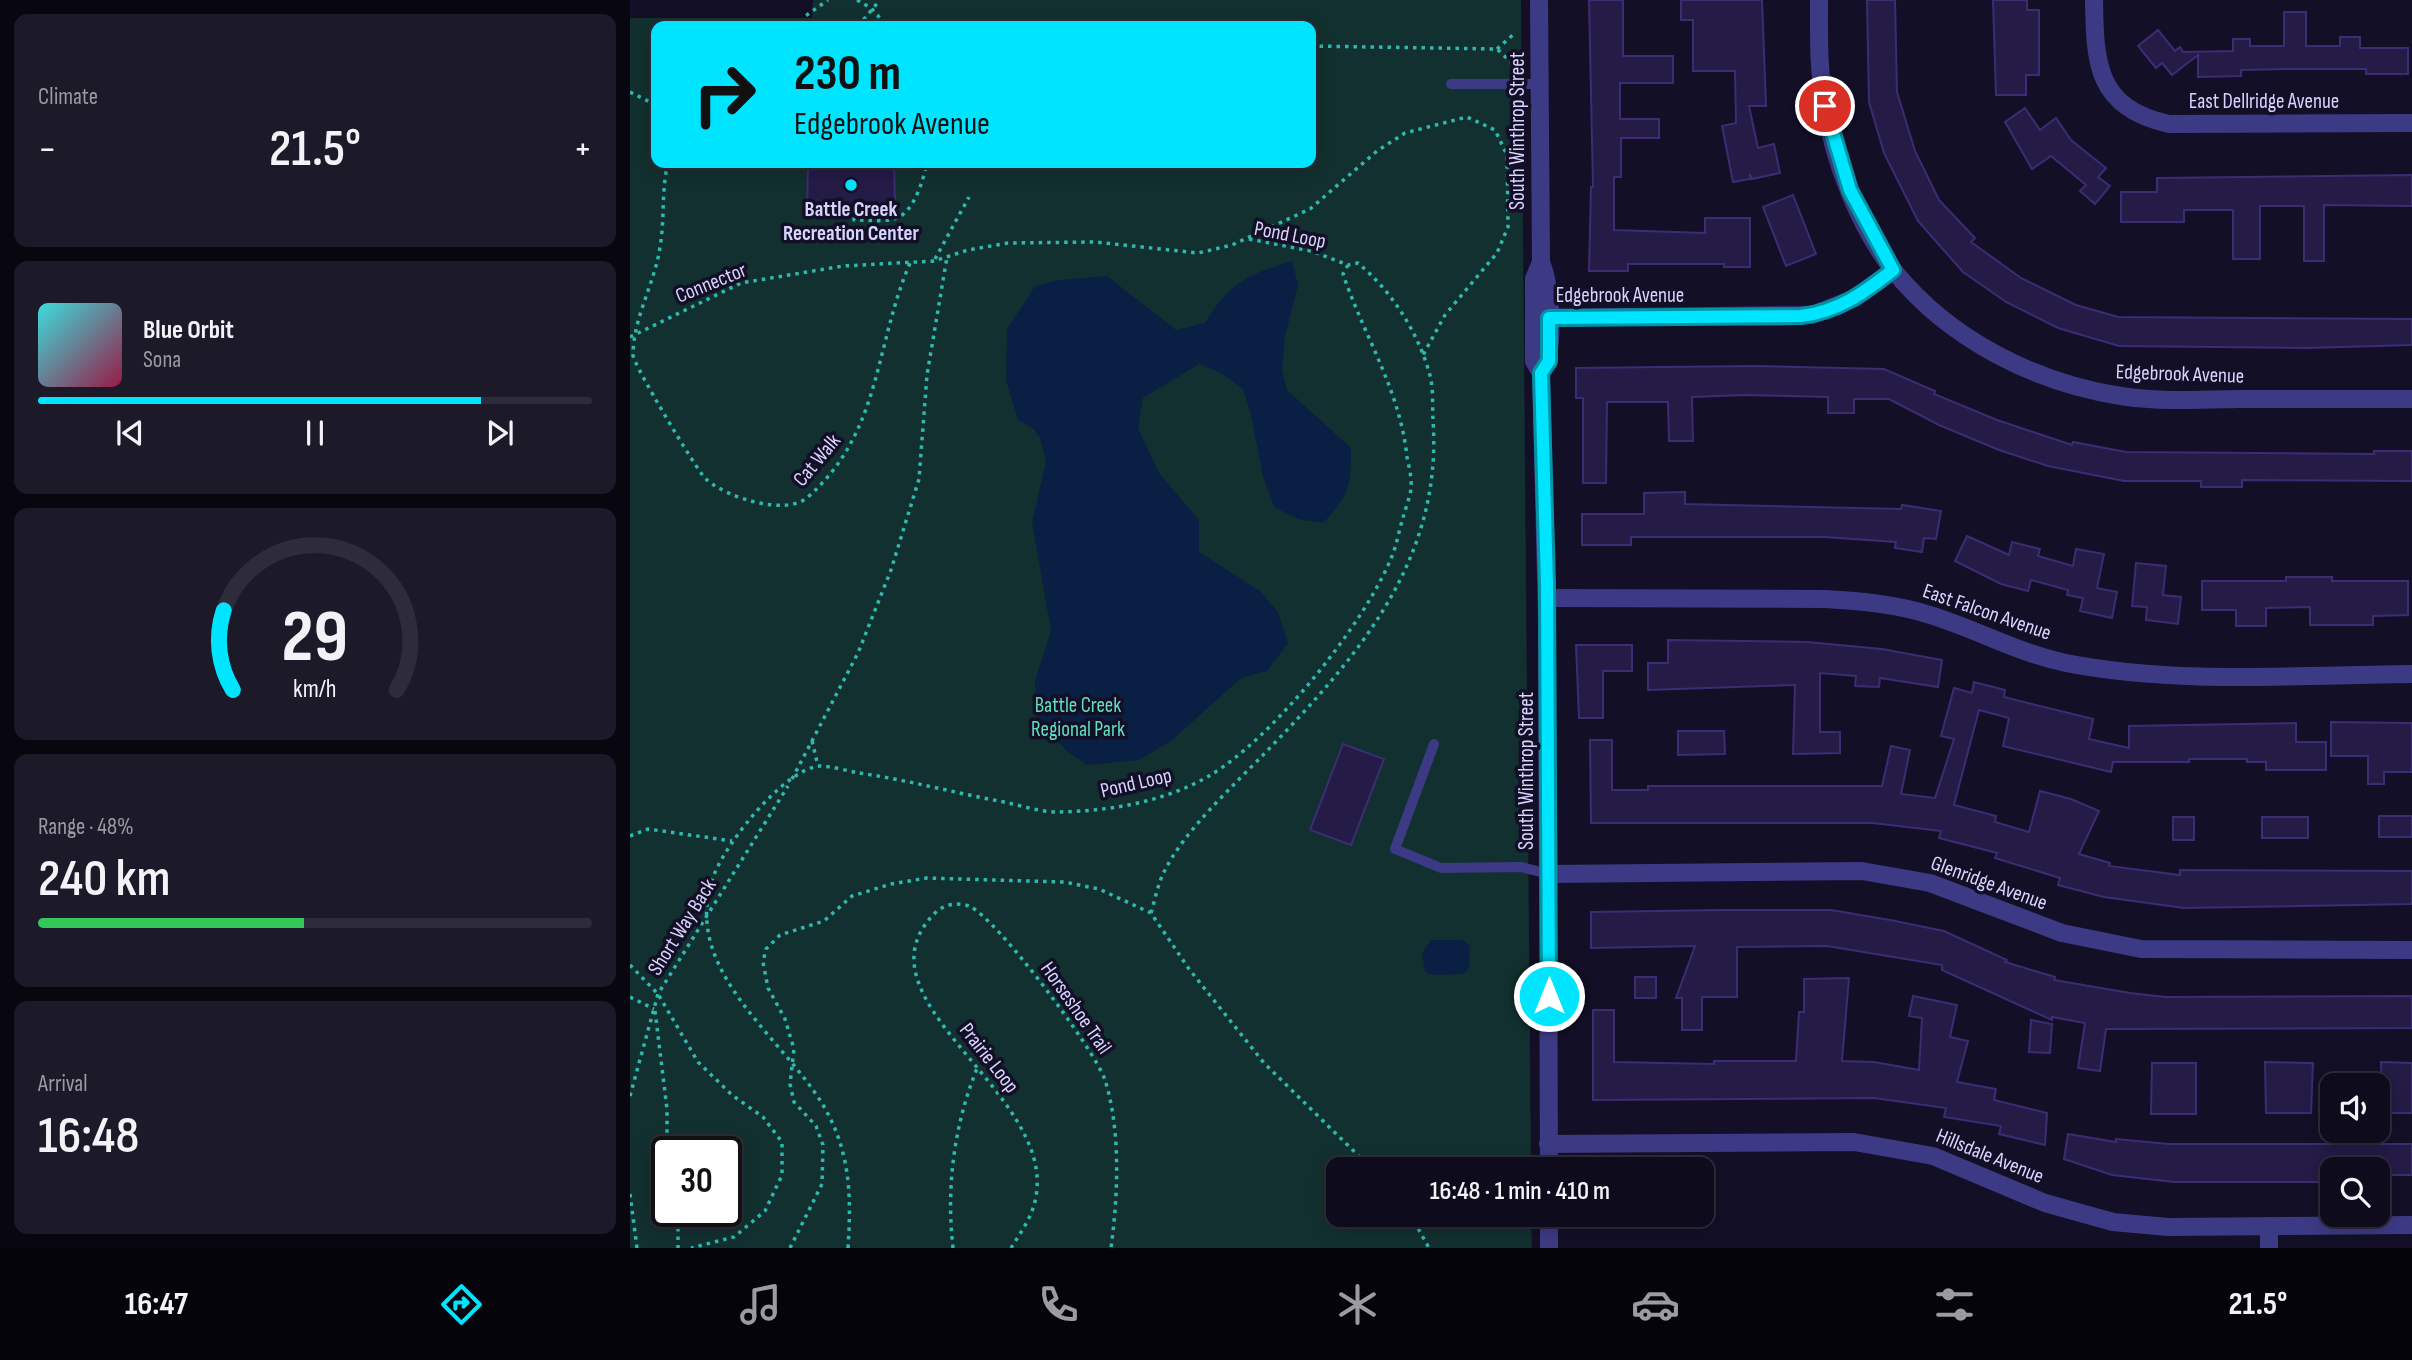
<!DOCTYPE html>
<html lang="en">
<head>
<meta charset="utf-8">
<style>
	body { margin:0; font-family:"Sofia Sans Condensed",sans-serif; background:#1c1929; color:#f1f3f6; height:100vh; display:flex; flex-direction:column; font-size:26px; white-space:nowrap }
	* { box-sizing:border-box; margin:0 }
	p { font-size:23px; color:#9b9ba3 }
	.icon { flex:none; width:38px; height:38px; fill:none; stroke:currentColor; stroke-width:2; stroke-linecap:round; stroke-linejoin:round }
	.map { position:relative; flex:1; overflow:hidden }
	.sheet { display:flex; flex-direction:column; gap:14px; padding:14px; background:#08060f; width:630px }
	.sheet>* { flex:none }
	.hud { position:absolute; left:21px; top:21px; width:665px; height:147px; border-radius:14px; box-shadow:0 4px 18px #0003,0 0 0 2px #2e2b3b; background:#00e5ff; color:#111; overflow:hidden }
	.controls { position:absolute; left:1690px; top:1073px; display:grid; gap:14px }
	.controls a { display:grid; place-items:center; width:70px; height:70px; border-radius:14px; background:#0e0b1c; box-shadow:0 4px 18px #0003,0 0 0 2px #2e2b3b; font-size:35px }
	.speed { position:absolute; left:21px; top:1136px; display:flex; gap:14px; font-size:35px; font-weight:700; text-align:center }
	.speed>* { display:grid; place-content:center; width:91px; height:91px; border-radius:50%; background:#0e0b1c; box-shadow:0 4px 18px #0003,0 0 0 2px #2e2b3b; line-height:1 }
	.speed .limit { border:4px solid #111; border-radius:10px; background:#fff; color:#111 }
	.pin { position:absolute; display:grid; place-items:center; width:60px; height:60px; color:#fff; margin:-30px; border:4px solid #fff; border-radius:50%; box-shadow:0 2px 7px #0007 }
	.me { position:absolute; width:77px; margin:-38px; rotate:0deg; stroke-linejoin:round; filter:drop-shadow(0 0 5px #0008) }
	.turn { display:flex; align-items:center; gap:24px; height:147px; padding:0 28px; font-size:32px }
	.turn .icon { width:91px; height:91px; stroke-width:2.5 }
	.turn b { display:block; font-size:49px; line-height:60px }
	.big { font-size:52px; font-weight:600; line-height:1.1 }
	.sheet .tile { flex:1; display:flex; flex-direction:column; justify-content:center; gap:10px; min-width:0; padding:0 24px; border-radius:14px; background:#1c1929 }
	.sheet .dial { align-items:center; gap:0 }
	.dial svg { height:182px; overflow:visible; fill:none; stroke:#2e2b3b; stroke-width:7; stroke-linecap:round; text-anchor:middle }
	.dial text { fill:#f1f3f6; stroke:none }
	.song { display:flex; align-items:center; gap:21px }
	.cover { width:84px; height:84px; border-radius:10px; background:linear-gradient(135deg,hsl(180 70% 55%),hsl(340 70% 35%)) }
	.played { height:7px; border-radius:4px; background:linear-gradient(90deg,#00e5ff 80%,#2e2b3b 80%) }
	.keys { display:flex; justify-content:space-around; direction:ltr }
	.heat { display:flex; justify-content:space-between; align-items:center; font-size:38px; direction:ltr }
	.charge { height:10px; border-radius:5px; background:linear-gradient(90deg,#34c759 48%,#2e2b3b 0) }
	.trip { position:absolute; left:696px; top:1157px; width:388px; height:70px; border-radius:14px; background:#0e0b1c; box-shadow:0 4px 18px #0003,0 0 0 2px #2e2b3b; font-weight:600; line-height:70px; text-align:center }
	.tab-bar { display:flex; height:112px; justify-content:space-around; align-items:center; background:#06040b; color:#9b9ba3 }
	.tab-bar .icon { width:49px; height:49px }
	.tab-bar .on { color:#00e5ff }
	.tab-bar b { font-size:32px; color:#f1f3f6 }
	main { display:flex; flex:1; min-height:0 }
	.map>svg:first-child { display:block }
	.green { fill:#12302f; fill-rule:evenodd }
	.water { fill:#0a1f44 }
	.building { fill:#241b47; stroke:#3b2d73; stroke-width:2 }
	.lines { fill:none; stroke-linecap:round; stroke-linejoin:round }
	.path { stroke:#2fb8b0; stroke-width:3.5; stroke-dasharray:3.5 5; stroke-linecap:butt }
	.lane { stroke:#3d3a85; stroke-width:10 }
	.street { stroke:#3d3a85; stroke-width:18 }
	.route-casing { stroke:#0095a6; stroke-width:18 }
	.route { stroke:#00e5ff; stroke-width:12 }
	.poi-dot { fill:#00e5ff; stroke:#130f26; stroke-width:2.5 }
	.labels { text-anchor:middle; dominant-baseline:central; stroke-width:7; stroke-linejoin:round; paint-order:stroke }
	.street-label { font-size:21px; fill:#d9d4ff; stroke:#130f26 }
	.poi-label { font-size:21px; font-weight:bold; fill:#d9d4ff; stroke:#130f26 }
	.park-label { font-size:21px; fill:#5fe0c0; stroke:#130f26 }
</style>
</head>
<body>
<main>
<section class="sheet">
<div class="tile"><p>Climate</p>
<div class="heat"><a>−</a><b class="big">21.5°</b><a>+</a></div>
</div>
<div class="tile">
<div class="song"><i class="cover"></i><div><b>Blue Orbit</b><p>Sona</p></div></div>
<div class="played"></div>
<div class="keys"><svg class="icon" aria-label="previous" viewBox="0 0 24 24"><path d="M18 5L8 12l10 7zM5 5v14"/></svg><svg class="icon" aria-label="pause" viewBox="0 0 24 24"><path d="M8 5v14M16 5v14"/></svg><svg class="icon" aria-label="next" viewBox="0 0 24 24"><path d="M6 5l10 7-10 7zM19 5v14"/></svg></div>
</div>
<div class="tile dial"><svg viewBox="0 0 100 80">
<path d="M14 69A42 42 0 1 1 86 69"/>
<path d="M14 69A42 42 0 0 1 10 34" stroke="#00e5ff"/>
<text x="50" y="56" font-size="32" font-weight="700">29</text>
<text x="50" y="72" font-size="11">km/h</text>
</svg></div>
<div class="tile"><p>Range · 48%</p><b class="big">240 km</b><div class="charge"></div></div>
<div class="tile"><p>Arrival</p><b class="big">16:48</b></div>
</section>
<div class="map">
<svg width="1782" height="1248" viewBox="0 0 1782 1248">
	<rect width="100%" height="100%" fill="#130f26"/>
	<path class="green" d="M183 0H891L901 1169H709V1214L901 1215 902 1248H0V18H182ZM26 26H681V163H26ZM37 1152H96V1211H37Z"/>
	<g class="water">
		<path d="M662 261 668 285 655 336 652 370 657 390 721 448C721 486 719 496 693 523L667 519 644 507 633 476 621 415 613 389 591 373 569 364 513 398 508 428 529 473 569 520V552L630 591 648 612 658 643 637 671 611 678 541 741 509 760 457 765 437 751 407 720 405 681 421 631 402 522 416 462 410 438 404 429 388 420 376 380 377 329 405 286 429 280 477 276 546 330 575 323C600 282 617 275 662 261Z"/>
		<path d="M801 940H833L840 946 839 968 833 974 803 975 795 972 792 953Z"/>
	</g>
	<g class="building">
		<path d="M959 0H993V56H1043V83H990V119H1029V138H991V177H984V230L1075 233V218H1120V267H1094V264H998V271H959L961 187H963Z"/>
		<path d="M1051 0H1132L1136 106H1119L1128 148 1144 144 1150 173 1122 179 1120 174V179L1103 182 1092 126 1106 123 1105 71H1063V20H1051Z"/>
		<path d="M1237 0H1265L1267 92 1285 151 1309 200 1345 238 1341 242 1391 278 1446 305 1488 317 1782 319V345L1676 348 1489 346 1428 328 1376 302 1333 272 1288 221 1254 153 1239 102Z"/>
		<path d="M1363 0H1397V10H1409V75H1396V95H1366Z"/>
		<path d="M1654 12H1676V46H1710V37H1730V48H1778V74H1736V69H1660L1611 70V76L1568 77V55L1542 75 1532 63 1526 68 1508 46 1528 30 1545 51 1550 47 1553 52 1603 51V39H1620V46H1654Z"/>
		<path d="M1395 108 1410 130 1426 118 1441 140 1476 168 1468 177 1480 186 1465 204 1450 191 1456 185 1421 156 1402 169 1375 122Z"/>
		<path d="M178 163H264L265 202 233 204 232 209H217V212L177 213Z"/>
		<path d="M1782 175V206L1694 205V261H1674V206H1630V259H1603V210H1554V222H1491V192H1527V178Z"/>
		<path d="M1163 195 1186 254 1156 266 1133 207Z"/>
		<path d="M1123 366 1254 369 1305 391 1304 394 1367 420 1442 445 1443 442 1496 452 1744 454V451H1782V481L1612 480V487H1571V481H1494L1418 466 1369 450 1309 425 1259 399H1224V413H1198V397L1114 395 1062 397 1063 441H1039L1038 402H977L976 483H953V398H946V368Z"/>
		<path d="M1055 492V504L1271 509 1272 505 1311 511 1306 539 1294 538 1292 552 1265 548 1266 542 1194 537H1001V545H952V514H1014V493Z"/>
		<path d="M1337 536 1379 555 1382 542 1410 549 1408 556 1443 566 1446 549 1474 554 1467 588 1487 592 1482 618 1450 611 1453 598 1437 595 1438 590 1401 580 1398 591 1371 584 1325 561Z"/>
		<path d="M1506 563 1536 566 1533 595 1551 597 1548 624 1516 620 1517 607 1502 606Z"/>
		<path d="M1656 577H1702V581H1778V615L1743 616V625H1680V607L1636 608V626H1606V610H1572V581H1656Z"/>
		<path d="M1038 640 1177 642 1252 649 1312 660 1308 687 1250 678 1249 687 1225 686 1226 676 1190 673V732H1210V753L1163 754 1165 685 1018 690V663H1038Z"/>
		<path d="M946 645H1002V671H973V718H949Z"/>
		<path d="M1344 682 1375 690 1374 697 1463 719 1459 739 1499 748V726L1666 723V742H1696V770H1636V762H1617V759H1559V762H1483L1481 772 1373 746 1379 718 1349 710 1324 805 1366 816 1365 822 1399 832 1410 791 1441 799 1469 811 1449 854 1480 863 1479 866 1550 875V870L1782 871V904L1554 908 1474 897 1428 885 1430 878 1365 858 1367 853 1309 838 1311 831 1243 823H961L960 740H982V790H1018V786H1252L1261 746 1280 750 1271 794 1305 798 1324 739 1311 736 1324 688 1342 693Z"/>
		<path d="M1701 722 1782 723V772H1754V784H1738V756H1701Z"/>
		<path d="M1048 731H1094L1095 754 1048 755Z"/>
		<path d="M713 744 754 759 721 845 680 830Z"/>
		<rect x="1749" y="816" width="33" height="21"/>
		<rect x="1543" y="817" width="21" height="23"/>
		<rect x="1632" y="817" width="46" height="21"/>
		<path d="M1093 910H1201L1260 920 1314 931 1377 960 1375 962 1425 977 1424 980 1500 993 1535 997 1782 996V1028L1476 1029 1470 1071 1448 1068 1455 1023 1422 1017V1020L1312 970V965L1197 946 1107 947V997H1072V1030H1052V998H1046L1065 946 961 948V912Z"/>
		<rect x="1005" y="977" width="21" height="21"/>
		<path d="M1219 978 1212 1061 1244 1062 1289 1070 1292 1018 1279 1016 1283 996 1327 1005 1320 1037 1338 1041 1327 1082 1366 1089 1364 1100 1417 1113 1415 1145 1369 1134 1371 1126 1314 1117 1316 1108 1244 1098 963 1100V1010H984V1062L1084 1064V1061H1166L1169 1012H1174V979Z"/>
		<path d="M1401 1020 1422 1024 1420 1053 1399 1052Z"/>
		<path d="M1635 1062 1683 1063 1681 1113H1636Z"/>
		<path d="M1751 1062 1782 1063V1113H1752Z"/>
		<path d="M1522 1063H1566V1114H1521Z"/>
		<path d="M1438 1134 1486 1142V1139L1539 1144H1782V1175H1748V1169H1703V1182H1544L1482 1175 1434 1159Z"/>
	</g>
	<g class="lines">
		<g class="path">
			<path d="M227 0 241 8 257 26"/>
			<path d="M174 23V17L198 0"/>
			<path d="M228 26 250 0"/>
			<path d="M681 46 867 49 885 66"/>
			<path d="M867 49 885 33"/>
			<path d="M0 92 26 105"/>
			<path d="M38 163C31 191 35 219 30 247 25 283 3 318 3 355 3 364 66 469 75 478 94 497 156 517 178 497 252 431 244 347 280 263"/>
			<path d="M312 168V163"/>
			<path d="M224 209V220C236 220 252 222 264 219 284 214 293 180 297 163"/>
			<path d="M619 239 681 251 718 265"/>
			<path d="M305 259 339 197"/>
			<path d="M0 337 111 283 213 266 304 261 338 250 378 243 465 242 568 253 602 245 680 209 747 151 775 133 837 117 865 130 877 155 878 227 867 253 815 315 793 355"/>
			<path d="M182 741 188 766"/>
			<path d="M162 779 228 653 261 570 289 479 297 375 317 257"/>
			<path d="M0 836 18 829 102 841"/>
			<path d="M521 913C525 899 528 884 534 872 554 831 602 787 634 754 726 659 813 561 803 420 802 405 804 387 799 372 787 330 761 291 728 263L718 265"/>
			<path d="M0 965 28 994 68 1062 102 1095 133 1117 152 1142V1175L135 1211 104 1237 61 1248"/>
			<path d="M0 997 24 1009"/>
			<path d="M25 1011 37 1109V1152"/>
			<path d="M0 1096 28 994 158 786"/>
			<path d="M0 1194 7 1248"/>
			<path d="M48 1211V1248"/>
			<path d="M780 1214 799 1248"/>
			<path d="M160 1248 192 1184 193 1145 186 1126 164 1102 160 1084 164 1049 155 1019 138 988 133 962 136 949 150 935 194 921 222 896 261 884 297 878 434 882 469 889 521 913 559 969 634 1063 742 1169"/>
			<path d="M218 1248C221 1202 221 1160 200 1118 164 1043 46 974 84 875 96 843 154 769 190 766 202 766 217 771 229 773 278 780 325 793 374 802 392 806 411 812 428 812 480 811 534 802 579 776 642 739 735 624 762 556 767 544 769 530 773 518 775 509 780 498 781 488 782 478 779 467 777 457 770 390 734 336 713 274L718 265"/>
			<path d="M323 1248C316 1187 324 1124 348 1066"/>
			<path d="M381 1248C391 1232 403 1216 406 1196 425 1091 219 999 305 913 314 904 328 902 339 906 366 917 465 1050 475 1080 491 1131 488 1195 481 1248"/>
		</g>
		<g class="lane">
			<path d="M821 84H910"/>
			<path d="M804 744 765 849 811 868 891 867 919 874"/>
		</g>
		<g class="street">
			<path d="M909 0 911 262 904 279V361L911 373 917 618 919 1169"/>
			<path d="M1189 0C1189 35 1188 71 1195 106 1204 161 1228 226 1264 271 1319 339 1405 383 1491 396 1529 402 1569 400 1607 399 1665 399 1724 399 1782 399"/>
			<path d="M1464 0C1465 63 1466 108 1539 124L1782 123"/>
			<path d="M911 262C921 287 926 351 911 373"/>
			<path d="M904 318 1182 315 1225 298 1263 270"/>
			<path d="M917 598 1195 599C1230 601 1266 604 1300 615 1346 629 1388 653 1436 663 1549 685 1667 675 1782 674"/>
			<path d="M919 874 1232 871 1300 883 1432 933 1511 949 1782 950"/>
			<path d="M918 1144 1224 1142 1303 1156 1415 1203 1483 1222 1538 1227 1782 1225"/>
			<path d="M919 1214V1248"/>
			<path d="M1639 1226V1248"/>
		</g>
	</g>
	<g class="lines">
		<defs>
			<path id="route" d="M919 996 917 584 911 373 919 361V318L1171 316C1208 312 1235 292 1263 270L1220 190 1195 106"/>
		</defs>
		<use href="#route" class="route-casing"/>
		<use href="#route" class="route"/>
	</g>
	<circle class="poi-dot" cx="221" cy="185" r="7"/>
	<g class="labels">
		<g class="street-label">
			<text x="1634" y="101">East Dellridge Avenue</text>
			<text transform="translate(887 131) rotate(-90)">South Winthrop Street</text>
			<text transform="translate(660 235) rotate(11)">Pond Loop</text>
			<text transform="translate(81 283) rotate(-22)">Connector</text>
			<text x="990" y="295">Edgebrook Avenue</text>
			<text transform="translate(1550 374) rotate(2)">Edgebrook Avenue</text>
			<text transform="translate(187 460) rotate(-50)">Cat Walk</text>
			<text transform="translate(1357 612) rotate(19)">East Falcon Avenue</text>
			<text transform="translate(896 771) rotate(-90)">South Winthrop Street</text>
			<text transform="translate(506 783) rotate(-13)">Pond Loop</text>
			<text transform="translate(1359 883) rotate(20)">Glenridge Avenue</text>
			<text transform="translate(52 927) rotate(-58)">Short Way Back</text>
			<text transform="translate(446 1008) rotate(55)">Horseshoe Trail</text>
			<text transform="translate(359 1058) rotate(52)">Prairie Loop</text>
			<text transform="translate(1360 1156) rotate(22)">Hillsdale Avenue</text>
		</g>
		<g class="poi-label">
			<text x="221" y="209">Battle Creek<tspan x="221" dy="24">Recreation Center</tspan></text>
		</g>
		<g class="park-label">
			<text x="448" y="705">Battle Creek<tspan x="448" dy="24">Regional Park</tspan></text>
		</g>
	</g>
</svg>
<div class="controls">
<a><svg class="icon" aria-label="sound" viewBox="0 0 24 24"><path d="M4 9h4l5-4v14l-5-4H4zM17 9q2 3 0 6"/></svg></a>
<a><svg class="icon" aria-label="search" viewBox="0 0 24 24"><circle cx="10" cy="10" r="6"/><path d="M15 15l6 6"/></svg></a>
</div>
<div class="speed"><div class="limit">30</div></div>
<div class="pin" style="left:1195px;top:106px;background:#d93025"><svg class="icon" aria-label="arrive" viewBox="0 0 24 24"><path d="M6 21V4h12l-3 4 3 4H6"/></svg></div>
<svg class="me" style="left:919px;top:996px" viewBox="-20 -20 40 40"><circle r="17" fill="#00e5ff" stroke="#fff" stroke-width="3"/><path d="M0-11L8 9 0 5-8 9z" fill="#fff"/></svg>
<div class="trip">16:48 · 1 min · 410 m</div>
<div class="hud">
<div class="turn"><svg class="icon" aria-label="right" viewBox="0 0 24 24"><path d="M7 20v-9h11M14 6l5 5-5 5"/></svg><div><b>230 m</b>Edgebrook Avenue</div></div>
</div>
</div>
</main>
<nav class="tab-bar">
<b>16:47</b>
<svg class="icon on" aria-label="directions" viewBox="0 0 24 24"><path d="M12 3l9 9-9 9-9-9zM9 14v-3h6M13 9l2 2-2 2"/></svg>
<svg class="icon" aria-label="music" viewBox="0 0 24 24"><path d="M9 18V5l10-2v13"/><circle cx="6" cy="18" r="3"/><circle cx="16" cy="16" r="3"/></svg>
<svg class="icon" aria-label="phone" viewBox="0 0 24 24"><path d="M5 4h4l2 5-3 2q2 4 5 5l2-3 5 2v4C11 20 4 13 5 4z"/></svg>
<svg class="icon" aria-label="climate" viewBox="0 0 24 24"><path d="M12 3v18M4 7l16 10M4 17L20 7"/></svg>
<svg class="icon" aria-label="car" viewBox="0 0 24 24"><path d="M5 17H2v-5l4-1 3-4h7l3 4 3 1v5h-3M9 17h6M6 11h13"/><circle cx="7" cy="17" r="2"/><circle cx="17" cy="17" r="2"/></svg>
<svg class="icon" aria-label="filters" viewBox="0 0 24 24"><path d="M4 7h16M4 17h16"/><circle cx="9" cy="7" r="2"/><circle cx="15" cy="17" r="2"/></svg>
<b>21.5°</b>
</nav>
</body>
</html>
